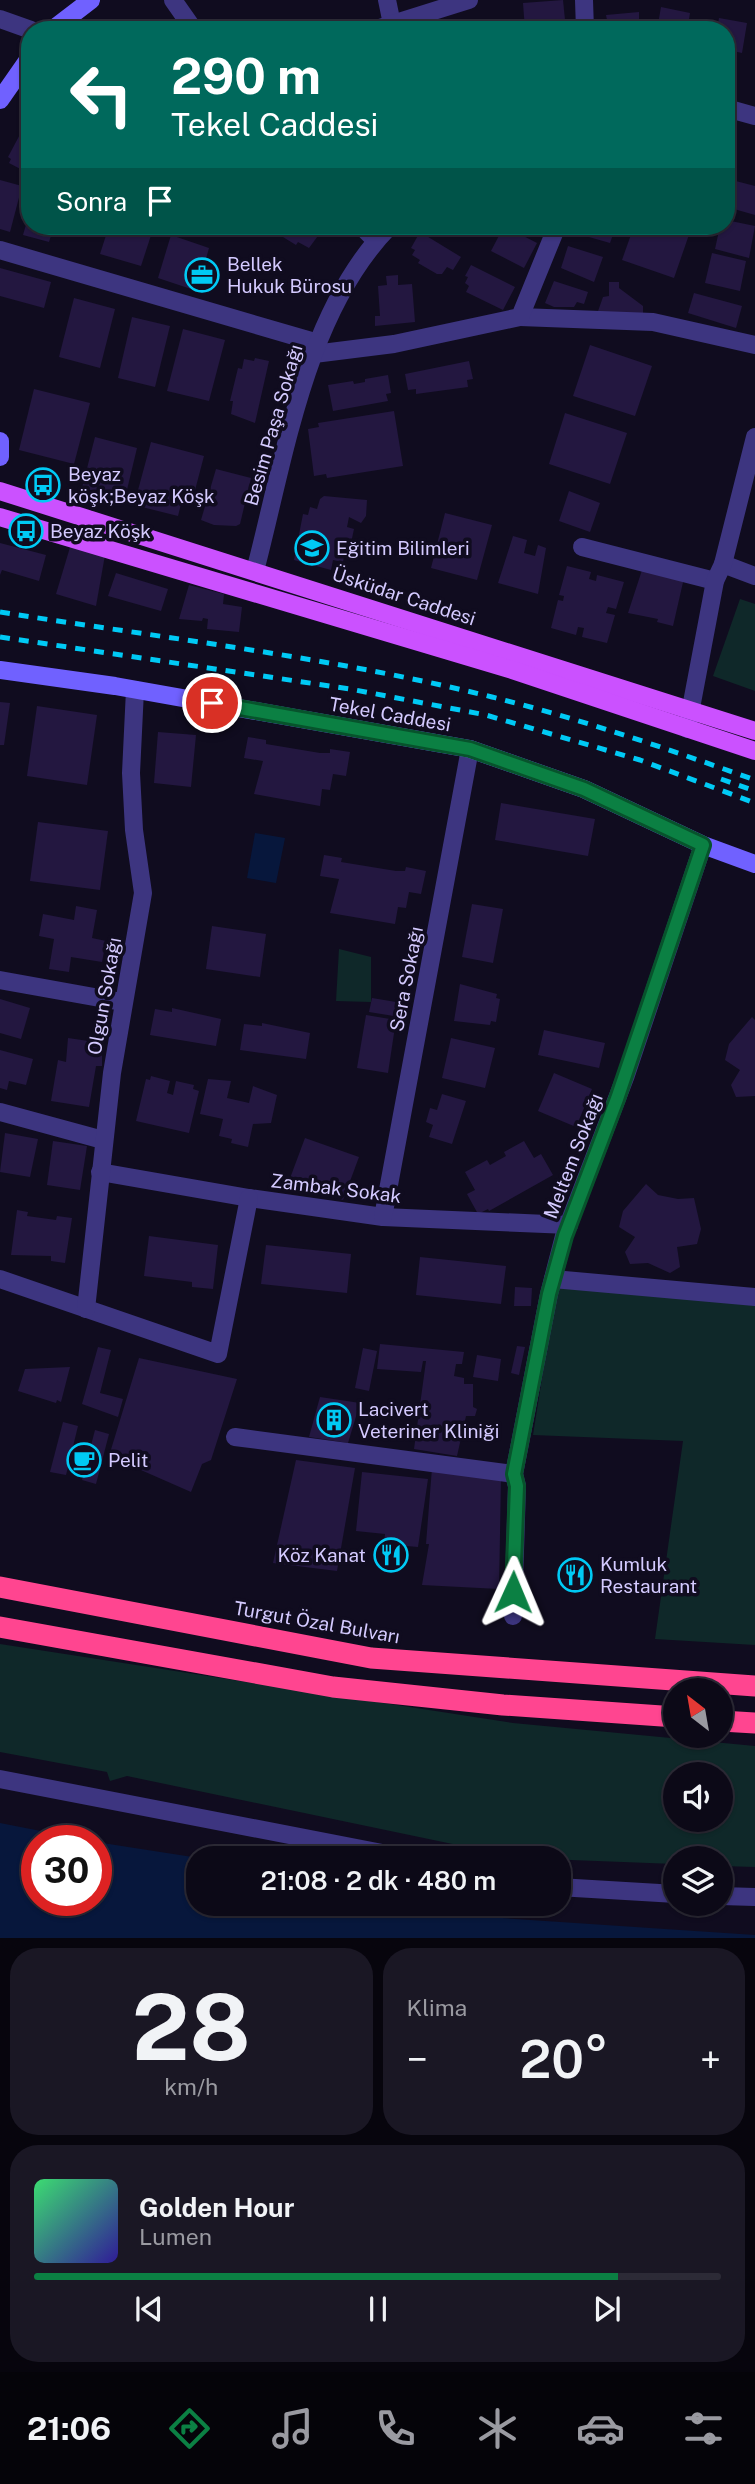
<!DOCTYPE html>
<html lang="tr">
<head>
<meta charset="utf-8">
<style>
	body { margin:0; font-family:"Public Sans",sans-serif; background:#1a1724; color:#f1f3f6; height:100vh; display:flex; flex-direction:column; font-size:26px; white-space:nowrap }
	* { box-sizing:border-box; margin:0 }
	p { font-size:23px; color:#9a9aa1 }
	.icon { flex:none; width:38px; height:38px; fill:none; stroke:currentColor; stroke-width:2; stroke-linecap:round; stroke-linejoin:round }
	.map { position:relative; height:1938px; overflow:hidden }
	.sheet { display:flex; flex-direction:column; gap:10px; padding:10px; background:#07050d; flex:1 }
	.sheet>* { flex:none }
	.top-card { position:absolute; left:21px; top:21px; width:714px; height:214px; border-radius:28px; box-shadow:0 2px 5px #0004,0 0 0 2px #2c2a36; background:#00695c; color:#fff; overflow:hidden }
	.needle { width:46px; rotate:329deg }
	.buttons { position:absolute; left:663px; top:1678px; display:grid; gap:14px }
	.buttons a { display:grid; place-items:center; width:70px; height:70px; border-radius:50%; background:#0c0917; box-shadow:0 2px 5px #0004,0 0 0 2px #2c2a36; font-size:35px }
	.speed { position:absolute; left:21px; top:1825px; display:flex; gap:14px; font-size:35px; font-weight:700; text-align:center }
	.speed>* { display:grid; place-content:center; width:91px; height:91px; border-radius:50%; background:#0c0917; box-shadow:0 2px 5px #0004,0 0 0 2px #2c2a36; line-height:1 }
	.speed .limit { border:10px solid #d22; background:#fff; color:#111 }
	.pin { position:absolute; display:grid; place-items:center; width:60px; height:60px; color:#fff; margin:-30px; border:4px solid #fff; border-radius:50%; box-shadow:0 2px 7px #0007 }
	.me { position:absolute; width:77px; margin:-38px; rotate:1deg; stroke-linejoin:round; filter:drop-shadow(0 0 5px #0008) }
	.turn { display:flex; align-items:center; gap:24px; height:147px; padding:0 35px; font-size:32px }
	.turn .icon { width:91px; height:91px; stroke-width:2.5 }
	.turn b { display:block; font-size:49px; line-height:60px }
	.then { display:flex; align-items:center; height:66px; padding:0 35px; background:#0003; gap:14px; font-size:26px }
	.big { font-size:52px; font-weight:600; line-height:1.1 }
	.sheet .widget { flex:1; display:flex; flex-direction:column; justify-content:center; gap:10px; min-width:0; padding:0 24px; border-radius:28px; background:#1a1724 }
	.sheet .dial { align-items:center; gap:0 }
	.dial b { font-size:91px; line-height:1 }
	.song { display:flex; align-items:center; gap:21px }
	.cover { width:84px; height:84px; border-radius:10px; background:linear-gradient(135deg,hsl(140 70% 55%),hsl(250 70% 35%)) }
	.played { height:7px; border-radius:4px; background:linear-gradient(90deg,#0b8043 85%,#2c2a36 85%) }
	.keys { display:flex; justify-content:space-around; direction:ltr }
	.heat { display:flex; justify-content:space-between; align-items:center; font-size:38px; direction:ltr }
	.sheet .tiles { flex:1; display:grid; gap:10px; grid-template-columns:1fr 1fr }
	.widget:last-child { grid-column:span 2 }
	.trip { position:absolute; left:186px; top:1846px; width:385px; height:70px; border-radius:28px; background:#0c0917; box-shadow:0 2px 5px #0004,0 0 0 2px #2c2a36; font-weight:600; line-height:70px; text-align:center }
	.tabs { display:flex; height:112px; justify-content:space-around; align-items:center; background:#050409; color:#9a9aa1 }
	.tabs .icon { width:49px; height:49px }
	.tabs .current { color:#0b8043 }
	.tabs b { font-size:32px; color:#f1f3f6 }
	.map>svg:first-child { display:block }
	.green { fill:#0f2829; fill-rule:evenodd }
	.water { fill:#07173c }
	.building { fill:#231740 }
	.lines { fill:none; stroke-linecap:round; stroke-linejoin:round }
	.street { stroke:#3d3580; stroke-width:18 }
	.secondary { stroke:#7061ff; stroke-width:18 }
	.primary { stroke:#cb51ff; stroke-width:18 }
	.highway { stroke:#ff4590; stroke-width:21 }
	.rail { stroke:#00caf5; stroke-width:5; stroke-dasharray:10 9; stroke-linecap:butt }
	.route-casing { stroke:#07532c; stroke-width:18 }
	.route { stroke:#0b8043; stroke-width:12 }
	.labels { text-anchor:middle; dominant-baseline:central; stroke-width:7; stroke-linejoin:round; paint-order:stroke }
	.poi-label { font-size:19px; fill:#d4caff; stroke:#100c1f; text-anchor:start }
	.street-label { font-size:19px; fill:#d4caff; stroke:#100c1f }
</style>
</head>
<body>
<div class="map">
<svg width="755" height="1938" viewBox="0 0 755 1938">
	<rect width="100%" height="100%" fill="#100c1f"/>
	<g class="green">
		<path d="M740 599 755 604V691L713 676Z"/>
		<path d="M339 949 371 957V1002L336 1001Z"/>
		<path d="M557 1284 755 1305V1645L655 1639 683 1441 533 1435Z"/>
		<path d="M0 1644 513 1723 755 1746V1867L721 1866V1858H676L675 1864 519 1858 127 1776 110 1781 107 1772 0 1752ZM676 1774H721V1820H676Z"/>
	</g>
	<g class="water">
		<path d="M255 833 285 838 276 883 247 878Z"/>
		<path d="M0 1823 92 1841H37V1900H96V1842L199 1858 198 1904H430L486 1917 755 1935V1938H0Z"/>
	</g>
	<g class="building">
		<path d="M563 0 566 30H525L523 3Z"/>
		<path d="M661 7 690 13 688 25 708 30H657Z"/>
		<path d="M639 12V30H602V20H607L606 15Z"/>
		<path d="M719 18 747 23 742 53 733 51 728 83 726 30H717Z"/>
		<path d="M25 125 30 128V174L9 163 11 159 8 157Z"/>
		<path d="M728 179 755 186V215L727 207Z"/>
		<path d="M0 180 22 186 10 232 0 229Z"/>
		<path d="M29 214 30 226H54L49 242 23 235Z"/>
		<path d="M726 220 755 226 749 258 715 249 720 226H726Z"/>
		<path d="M109 226H154L141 266 100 254Z"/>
		<path d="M265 226H321L323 229 309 248 298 242 296 245Z"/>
		<path d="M504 226 537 243 524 268 491 251Z"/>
		<path d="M577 226H616L610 243 575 233Z"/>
		<path d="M634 226H692L674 278 622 260Z"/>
		<path d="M420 232 461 257 453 270 447 267 442 274H437L418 263 420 260 412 255 415 250 411 248Z"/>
		<path d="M171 235 209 248 197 291 158 278Z"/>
		<path d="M568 246 603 257 594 282 561 268Z"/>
		<path d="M712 253 746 261 740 291 705 283Z"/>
		<path d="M471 265 515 287 503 310 466 292 469 286 465 283 468 277 465 276Z"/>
		<path d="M0 268 51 282 44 308 0 296Z"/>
		<path d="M398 275V285L412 284 415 322 375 326V316H380L378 286 387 285 386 276Z"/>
		<path d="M554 281 588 292 584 304 577 302 574 307H554L545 303Z"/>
		<path d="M609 282H619V288L643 306V315L597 314 603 297 609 296Z"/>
		<path d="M694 293 742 306 736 328 688 313Z"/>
		<path d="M74 298 115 309 100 368 59 357Z"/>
		<path d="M132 317 170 326 155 387 118 378Z"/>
		<path d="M183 329 225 340 209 401 167 391Z"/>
		<path d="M590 345 652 366 635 416 573 396Z"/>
		<path d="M255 358 269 361 255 423 231 414 233 401H230L238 368 242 369 244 359 254 361Z"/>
		<path d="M469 361 473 379 467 380 468 387 416 394V389L408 390 405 374Z"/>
		<path d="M388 375 391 393 386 394 388 401 333 411 328 385 353 381 354 384 365 382V379Z"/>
		<path d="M34 389 90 403 74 464 19 450Z"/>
		<path d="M394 411 403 466 327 478 326 474 314 476 308 429 319 427 318 423Z"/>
		<path d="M565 413 627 433 610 484 549 464Z"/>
		<path d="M95 437 137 448 125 498 82 488Z"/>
		<path d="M151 442 204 456 194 494 184 492 178 516 134 505Z"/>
		<path d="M216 469 251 478 240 524 236 526 214 525 201 520Z"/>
		<path d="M569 491 600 503 590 532 559 521Z"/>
		<path d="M324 496 367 500 366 516 361 523 349 517 347 527 354 529 348 557 344 556 343 562 333 560 331 570 294 560 303 514 308 515 310 507 317 509 320 499Z"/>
		<path d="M445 513 492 525 477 580 431 568Z"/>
		<path d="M513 536 527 540 524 553 535 556 538 545 546 548 538 594 498 583Z"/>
		<path d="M0 543 46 555 39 581 2 570 0 575Z"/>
		<path d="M71 544 105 555 96 606 56 594Z"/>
		<path d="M567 566 591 572 589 579 596 581 597 575 624 582 616 609 608 607 606 613 615 615 607 643 582 637 584 628 578 627 576 635 551 628 558 600 563 601 564 596 559 595Z"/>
		<path d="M643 567 684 578 673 626 657 622 658 619 628 613Z"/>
		<path d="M116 573 168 589 161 611 108 596Z"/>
		<path d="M189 585 224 594 223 604 242 607 239 632 207 629 208 619 203 618 202 621 179 619Z"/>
		<path d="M0 702 10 703 4 745H0Z"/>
		<path d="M37 706 97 715 87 785 27 776Z"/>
		<path d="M158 732 196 735 191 787 154 783Z"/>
		<path d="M248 737 266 740V744L320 753H330V749L350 752 346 776 333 774 330 790 322 789 320 806 254 794 263 761 244 758Z"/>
		<path d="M501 803 595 819 588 856 495 840Z"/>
		<path d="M38 822 108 831 100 890 30 881Z"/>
		<path d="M324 855 342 858 341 862 396 871H405L406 867 426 871 421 894 409 892 406 908 398 907 395 924 330 913 339 879 320 876Z"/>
		<path d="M472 904 503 909 493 963 462 957Z"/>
		<path d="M76 906 97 910 92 938 106 941 102 962 71 957 69 972 49 969 54 939 39 936 43 914 74 920Z"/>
		<path d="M212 926 266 934 260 977 206 969Z"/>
		<path d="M460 984 497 994 496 998 500 999 496 1022 491 1021 490 1025 454 1021Z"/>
		<path d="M372 998 402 1003 400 1017 369 1012Z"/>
		<path d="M0 999 30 1008 21 1039 0 1033Z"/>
		<path d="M172 1008 221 1019 216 1046 150 1035 155 1009 172 1012Z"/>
		<path d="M366 1015 396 1020 388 1073 357 1068Z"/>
		<path d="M752 1017 755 1020V1096L736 1097 731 1085 740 1070 725 1060 729 1044Z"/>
		<path d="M262 1023 310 1033 306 1059 240 1050 244 1024 262 1026Z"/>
		<path d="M544 1030 605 1043 599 1068 538 1055Z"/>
		<path d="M68 1038 102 1043V1066H96L89 1107 51 1101 58 1060 66 1062Z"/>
		<path d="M451 1038 495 1048 485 1088 442 1078Z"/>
		<path d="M0 1050 33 1059 26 1085 9 1081 7 1090 0 1088Z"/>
		<path d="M554 1073 592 1089 576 1127 538 1111Z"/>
		<path d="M151 1076 170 1081 167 1093 173 1095 176 1081 194 1085 193 1089 199 1091 189 1133 136 1121 146 1079 150 1080Z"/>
		<path d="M208 1079 231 1081 227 1098 249 1103 253 1086 277 1095 271 1123 253 1124 248 1147 231 1143 232 1139 219 1136 223 1119 200 1114Z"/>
		<path d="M442 1094 466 1101 452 1144 429 1137 433 1125 426 1122 430 1108 437 1110Z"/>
		<path d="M5 1133 38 1139 30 1177 0 1172Z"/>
		<path d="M305 1138 359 1157 343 1200 289 1181Z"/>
		<path d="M53 1141 87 1146 80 1190 47 1185Z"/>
		<path d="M524 1141 534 1158 541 1154 553 1175 489 1211 488 1209 478 1214 467 1194 475 1190 465 1172 487 1160 490 1165 506 1156 504 1152Z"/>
		<path d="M646 1184 658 1195 678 1199 694 1198 701 1229 697 1244 677 1247 680 1267 670 1273 648 1263 630 1264 625 1252 635 1237 619 1227 623 1211Z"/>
		<path d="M17 1210 28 1212 27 1216 56 1220 57 1216 72 1218 65 1263 51 1261V1256L11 1255Z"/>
		<path d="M149 1236 218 1245 213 1289 192 1287V1282L144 1276Z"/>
		<path d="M266 1245 351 1254 347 1293 261 1284Z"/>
		<path d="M420 1257 506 1266 501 1304 416 1295Z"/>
		<path d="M515 1287 532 1288 531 1306H514Z"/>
		<path d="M380 1344 464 1352 462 1364H456L454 1376 464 1378V1384H473V1407L477 1409 475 1416H466L457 1456 414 1449 426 1361H423L421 1372 377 1369Z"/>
		<path d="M517 1346 525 1347 519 1375 511 1373Z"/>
		<path d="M98 1347 111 1350 100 1393 123 1399 118 1417 82 1404Z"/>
		<path d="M363 1348 377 1351 369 1391 355 1388Z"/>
		<path d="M477 1355 501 1359 498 1381 473 1377Z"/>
		<path d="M139 1358 237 1379 211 1460 202 1464 191 1492 109 1456Z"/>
		<path d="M70 1367 61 1402 57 1400 56 1403 18 1391 25 1369Z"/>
		<path d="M320 1397 360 1403 348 1443 309 1437Z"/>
		<path d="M63 1422 78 1426 66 1475 50 1472Z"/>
		<path d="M95 1430 109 1434 96 1484 82 1480Z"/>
		<path d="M296 1460 355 1468 337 1571 273 1563Z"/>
		<path d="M432 1468 501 1478 499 1589 422 1585 429 1544H426Z"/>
		<path d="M362 1472 428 1479 418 1547 384 1544 385 1534 356 1531Z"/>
	</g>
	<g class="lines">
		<g class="street">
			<path d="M173 0 194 30"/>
			<path d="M387 0 392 24"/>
			<path d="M584 0 585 30"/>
			<path d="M0 19 31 30"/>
			<path d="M373 30 469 0"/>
			<path d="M726 108 755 116"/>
			<path d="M361 226 376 241"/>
			<path d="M0 250 318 343"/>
			<path d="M520 317 653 322 755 345"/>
			<path d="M314 354 394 344 520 317 557 226"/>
			<path d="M582 547 715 581"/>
			<path d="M723 564 755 576"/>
			<path d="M255 571C285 457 305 312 390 226"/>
			<path d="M687 729 715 581 723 564 755 437"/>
			<path d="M0 980 122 1002"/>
			<path d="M0 1112 103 1140"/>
			<path d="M100 1172 249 1198 383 1217 569 1225"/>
			<path d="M383 1217 470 749"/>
			<path d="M0 1279 218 1354 249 1198"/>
			<path d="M553 1279 755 1297"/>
			<path d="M86 1309 112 1073 143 893 134 830 131 773 135 690"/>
			<path d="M235 1437 514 1474"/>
			<path d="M513 1616 517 1486 514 1474 549 1294 564 1236 626 1075 703 845"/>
			<path d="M0 1779 408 1858"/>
			<path d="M558 1887 676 1894"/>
			<path d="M721 1896 755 1897"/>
		</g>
		<g class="secondary">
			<path d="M52 30 91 0"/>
			<path d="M0 100 30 57"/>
			<path d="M0 441V457"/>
			<path d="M0 670 115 686 470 749 584 789 703 845 755 864"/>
		</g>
		<g class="primary">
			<path d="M0 491 755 731"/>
			<path d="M0 517 512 670 755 751"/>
		</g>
		<g class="highway">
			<path d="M0 1587 371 1658 755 1686"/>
			<path d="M0 1627 333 1687 503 1705 676 1717"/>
			<path d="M721 1721 755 1723"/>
		</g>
		<g class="rail">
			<path d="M0 612C163 638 331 657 492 697 581 719 668 749 755 780"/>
			<path d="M0 637 350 689 486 715 640 760 755 803"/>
			<path d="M721 779 755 791"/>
		</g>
	</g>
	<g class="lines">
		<defs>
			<path id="route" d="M212 703 470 749 584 789 703 845 617 1099 565 1236 549 1294 514 1474 517 1486 513 1592"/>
		</defs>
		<use href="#route" class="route-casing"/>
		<use href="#route" class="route"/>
	</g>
	<defs>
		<symbol id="office-ring" viewBox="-11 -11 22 22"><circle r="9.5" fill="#100c1f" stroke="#00caf5" stroke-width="1.5"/><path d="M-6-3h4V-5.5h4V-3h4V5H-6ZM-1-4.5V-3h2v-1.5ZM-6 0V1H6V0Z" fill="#00caf5"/></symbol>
		<symbol id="bus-ring" viewBox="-11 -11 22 22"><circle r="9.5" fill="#100c1f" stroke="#00caf5" stroke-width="1.5"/><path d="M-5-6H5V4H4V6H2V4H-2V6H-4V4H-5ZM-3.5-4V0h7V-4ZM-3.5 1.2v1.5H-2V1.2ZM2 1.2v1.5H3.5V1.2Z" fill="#00caf5"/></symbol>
		<symbol id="school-ring" viewBox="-11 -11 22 22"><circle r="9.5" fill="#100c1f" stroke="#00caf5" stroke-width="1.5"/><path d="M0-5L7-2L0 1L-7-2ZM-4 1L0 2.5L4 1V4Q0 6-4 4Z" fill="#00caf5"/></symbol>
		<symbol id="building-ring" viewBox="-11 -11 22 22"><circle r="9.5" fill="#100c1f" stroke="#00caf5" stroke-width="1.5"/><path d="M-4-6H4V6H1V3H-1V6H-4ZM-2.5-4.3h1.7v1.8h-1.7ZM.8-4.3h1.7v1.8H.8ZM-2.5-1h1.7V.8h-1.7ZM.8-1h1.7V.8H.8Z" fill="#00caf5"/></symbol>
		<symbol id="cafe-ring" viewBox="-11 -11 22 22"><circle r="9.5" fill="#100c1f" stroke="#00caf5" stroke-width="1.5"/><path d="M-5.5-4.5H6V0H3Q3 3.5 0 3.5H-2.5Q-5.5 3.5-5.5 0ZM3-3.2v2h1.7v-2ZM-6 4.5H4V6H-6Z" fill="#00caf5"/></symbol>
		<symbol id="restaurant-ring" viewBox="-11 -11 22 22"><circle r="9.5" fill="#100c1f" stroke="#00caf5" stroke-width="1.5"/><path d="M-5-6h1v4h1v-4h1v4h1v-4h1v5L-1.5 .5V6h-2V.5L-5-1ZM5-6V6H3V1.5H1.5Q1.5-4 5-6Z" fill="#00caf5"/></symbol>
	</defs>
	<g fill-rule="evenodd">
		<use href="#office-ring" x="183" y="256" width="38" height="38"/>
		<use href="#bus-ring" x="24" y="466" width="38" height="38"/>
		<use href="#bus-ring" x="7" y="512" width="38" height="38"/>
		<use href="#school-ring" x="293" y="529" width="38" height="38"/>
		<use href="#building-ring" x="315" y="1401" width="38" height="38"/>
		<use href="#cafe-ring" x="65" y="1441" width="38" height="38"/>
		<use href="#restaurant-ring" x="372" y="1536" width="38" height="38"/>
		<use href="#restaurant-ring" x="556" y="1556" width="38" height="38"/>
	</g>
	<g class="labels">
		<g class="poi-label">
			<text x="227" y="264">Bellek<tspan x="227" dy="22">Hukuk Bürosu</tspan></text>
			<text x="68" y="474">Beyaz<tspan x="68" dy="22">köşk;Beyaz Köşk</tspan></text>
			<text x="50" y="531">Beyaz Köşk</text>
			<text x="336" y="548">Eğitim Bilimleri</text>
			<text x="358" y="1409">Lacivert<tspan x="358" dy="22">Veteriner Kliniği</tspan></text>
			<text x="108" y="1460">Pelit</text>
			<text x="366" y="1555" text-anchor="end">Köz Kanat</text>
			<text x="600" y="1564">Kumluk<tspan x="600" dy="22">Restaurant</tspan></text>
		</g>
		<g class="street-label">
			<text transform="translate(273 425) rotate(-74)">Besim Paşa Sokağı</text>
			<text transform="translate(404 596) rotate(18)">Üsküdar Caddesi</text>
			<text transform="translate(390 714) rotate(10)">Tekel Caddesi</text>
			<text transform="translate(406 979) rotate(-79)">Sera Sokağı</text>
			<text transform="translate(104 996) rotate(-80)">Olgun Sokağı</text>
			<text transform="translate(573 1156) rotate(-69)">Meltem Sokağı</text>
			<text transform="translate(336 1188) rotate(7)">Zambak Sokak</text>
			<text transform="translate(317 1622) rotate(10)">Turgut Özal Bulvarı</text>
		</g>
	</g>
</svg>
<div class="buttons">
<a><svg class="needle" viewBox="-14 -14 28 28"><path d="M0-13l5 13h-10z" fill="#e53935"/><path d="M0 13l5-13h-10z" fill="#9a9aa1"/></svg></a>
<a><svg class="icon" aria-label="sound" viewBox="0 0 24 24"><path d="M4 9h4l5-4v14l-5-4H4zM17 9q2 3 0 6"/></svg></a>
<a><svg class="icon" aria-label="layers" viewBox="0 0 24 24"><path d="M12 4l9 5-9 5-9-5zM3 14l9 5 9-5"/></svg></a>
</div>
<div class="speed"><div class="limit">30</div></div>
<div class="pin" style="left:212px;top:703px;background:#d93025"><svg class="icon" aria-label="arrive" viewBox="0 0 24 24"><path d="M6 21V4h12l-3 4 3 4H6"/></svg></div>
<svg class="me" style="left:513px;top:1592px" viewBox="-20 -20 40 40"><path d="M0-17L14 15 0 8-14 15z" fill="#0b8043" stroke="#fff" stroke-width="4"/></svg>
<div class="trip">21:08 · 2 dk · 480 m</div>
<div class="top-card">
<div class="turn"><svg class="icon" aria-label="left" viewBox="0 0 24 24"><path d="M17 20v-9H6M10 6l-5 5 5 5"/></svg><div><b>290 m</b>Tekel Caddesi</div></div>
<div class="then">Sonra<svg class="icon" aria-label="arrive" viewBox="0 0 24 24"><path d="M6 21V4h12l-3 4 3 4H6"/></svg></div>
</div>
</div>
<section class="sheet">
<div class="tiles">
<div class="widget dial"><b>28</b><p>km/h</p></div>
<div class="widget"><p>Klima</p>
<div class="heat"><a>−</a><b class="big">20°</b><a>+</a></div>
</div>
<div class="widget">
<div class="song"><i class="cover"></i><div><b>Golden Hour</b><p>Lumen</p></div></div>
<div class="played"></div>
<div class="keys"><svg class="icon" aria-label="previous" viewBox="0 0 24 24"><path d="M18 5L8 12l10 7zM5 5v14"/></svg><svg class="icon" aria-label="pause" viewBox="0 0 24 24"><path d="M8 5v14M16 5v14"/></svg><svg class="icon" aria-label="next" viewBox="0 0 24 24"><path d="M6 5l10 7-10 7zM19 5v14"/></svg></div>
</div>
</div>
</section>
<nav class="tabs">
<b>21:06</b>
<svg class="icon current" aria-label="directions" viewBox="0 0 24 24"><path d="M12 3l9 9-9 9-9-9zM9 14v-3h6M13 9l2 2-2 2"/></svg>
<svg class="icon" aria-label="music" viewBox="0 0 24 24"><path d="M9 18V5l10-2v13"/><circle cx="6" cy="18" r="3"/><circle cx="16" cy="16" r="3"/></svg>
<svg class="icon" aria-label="phone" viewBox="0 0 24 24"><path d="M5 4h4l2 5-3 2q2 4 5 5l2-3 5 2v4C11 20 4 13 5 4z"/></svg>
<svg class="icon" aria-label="climate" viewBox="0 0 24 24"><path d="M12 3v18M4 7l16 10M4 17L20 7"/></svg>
<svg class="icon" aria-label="car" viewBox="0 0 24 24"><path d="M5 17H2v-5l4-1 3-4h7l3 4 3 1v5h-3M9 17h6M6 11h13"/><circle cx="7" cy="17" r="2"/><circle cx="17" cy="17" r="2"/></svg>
<svg class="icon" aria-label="filters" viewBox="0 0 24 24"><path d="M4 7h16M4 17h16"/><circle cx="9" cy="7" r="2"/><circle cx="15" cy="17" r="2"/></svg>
</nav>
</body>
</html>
